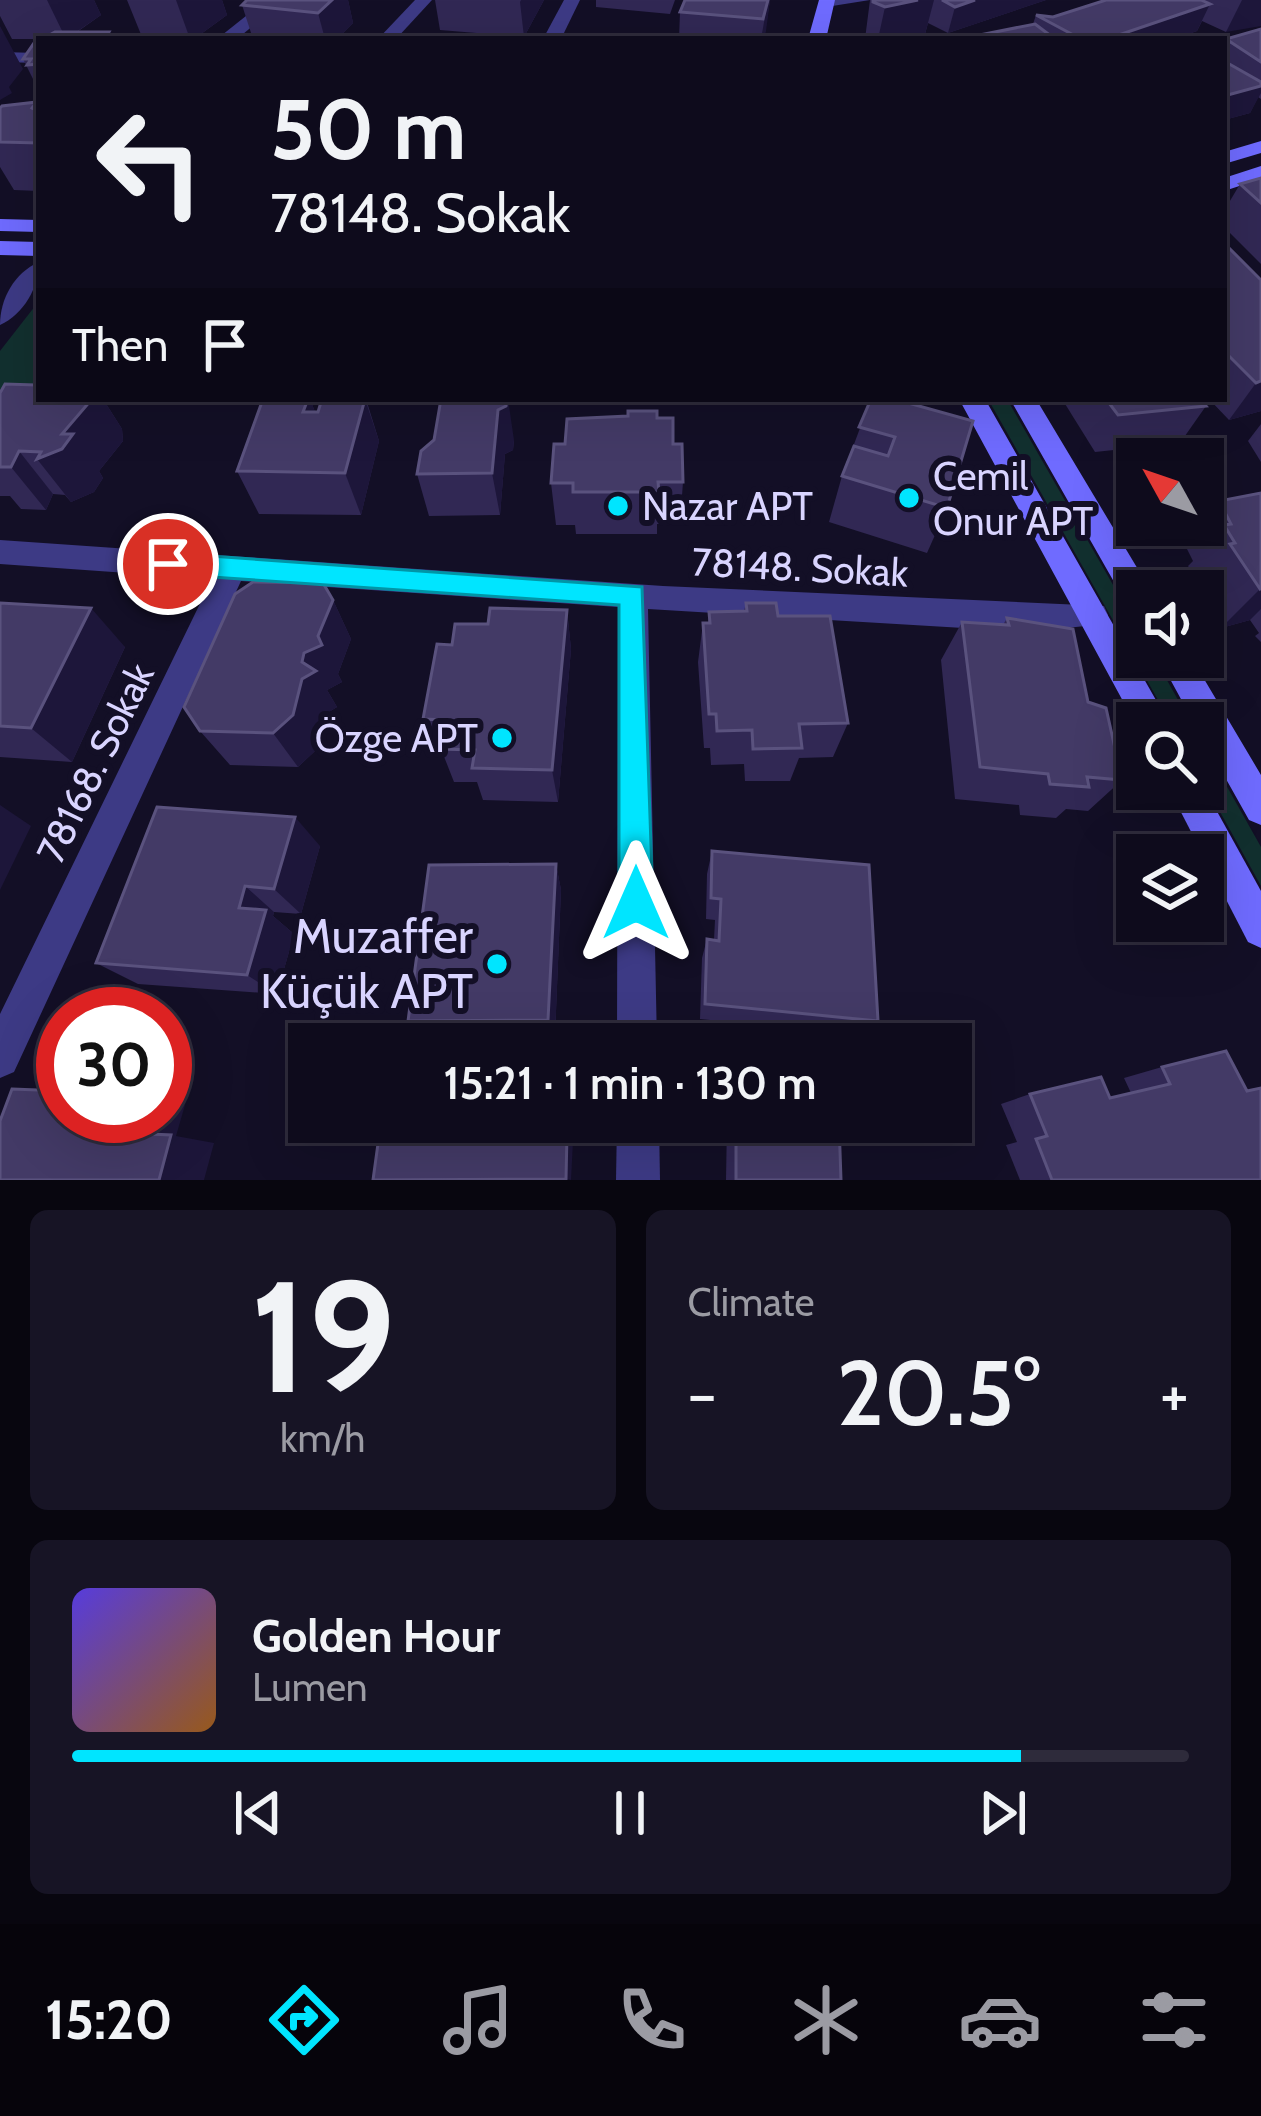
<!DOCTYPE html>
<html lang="en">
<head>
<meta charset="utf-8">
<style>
	body { margin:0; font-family:Cabin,sans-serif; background:#171425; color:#f1f3f6; height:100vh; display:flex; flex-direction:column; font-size:45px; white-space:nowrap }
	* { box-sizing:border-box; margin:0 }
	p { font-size:39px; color:#9b9ba3 }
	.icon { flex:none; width:66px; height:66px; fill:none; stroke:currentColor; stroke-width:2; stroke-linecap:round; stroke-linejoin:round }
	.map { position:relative; height:1180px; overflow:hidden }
	.details { display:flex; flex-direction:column; gap:30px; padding:30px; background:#08060f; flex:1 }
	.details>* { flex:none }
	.top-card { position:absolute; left:36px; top:36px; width:1191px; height:366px; border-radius:0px; box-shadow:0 12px 48px #0002,0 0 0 3px #2e2b3b; background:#0e0b1c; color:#f1f3f6; overflow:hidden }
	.needle { width:78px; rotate:310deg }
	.tools { position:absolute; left:1116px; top:438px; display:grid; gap:24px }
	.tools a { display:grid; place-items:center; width:108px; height:108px; border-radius:0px; background:#0e0b1c; box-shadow:0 12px 48px #0002,0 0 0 3px #2e2b3b; font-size:60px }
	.speed { position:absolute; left:36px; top:987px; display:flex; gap:24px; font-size:60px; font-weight:700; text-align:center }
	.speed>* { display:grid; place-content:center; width:156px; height:156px; border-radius:50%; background:#0e0b1c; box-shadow:0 12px 48px #0002,0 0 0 3px #2e2b3b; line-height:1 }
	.speed .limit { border:18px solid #d22; background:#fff; color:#111 }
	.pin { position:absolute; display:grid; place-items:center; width:102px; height:102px; color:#fff; margin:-51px; border:6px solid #fff; border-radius:50%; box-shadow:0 3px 12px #0007 }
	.me { position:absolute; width:132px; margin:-66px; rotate:0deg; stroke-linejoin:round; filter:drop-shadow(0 0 9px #0008) }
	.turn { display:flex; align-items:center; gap:42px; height:252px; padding:0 36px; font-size:54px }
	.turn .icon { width:156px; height:156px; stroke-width:2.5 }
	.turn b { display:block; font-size:84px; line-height:102px }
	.then { display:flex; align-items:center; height:114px; padding:0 36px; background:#0003; gap:24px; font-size:45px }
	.big { font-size:90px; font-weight:600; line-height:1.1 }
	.details .card { flex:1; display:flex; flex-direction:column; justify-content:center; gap:18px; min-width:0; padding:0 42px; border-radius:18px; background:#171425 }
	.details .dial { align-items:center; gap:0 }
	.dial b { font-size:156px; line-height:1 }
	.song { display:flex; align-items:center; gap:36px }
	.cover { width:144px; height:144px; border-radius:18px; background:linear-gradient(135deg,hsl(250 70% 55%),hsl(30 70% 35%)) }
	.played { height:12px; border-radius:6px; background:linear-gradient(90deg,#00e5ff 85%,#2e2b3b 85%) }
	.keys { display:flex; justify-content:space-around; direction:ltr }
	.heat { display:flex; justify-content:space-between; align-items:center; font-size:66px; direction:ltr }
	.details .tiles { flex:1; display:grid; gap:30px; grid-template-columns:1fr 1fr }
	.card:last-child { grid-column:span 2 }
	.trip { position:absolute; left:288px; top:1023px; width:684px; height:120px; border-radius:0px; background:#0e0b1c; box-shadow:0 12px 48px #0002,0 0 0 3px #2e2b3b; font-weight:600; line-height:120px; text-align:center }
	.dock { display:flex; height:192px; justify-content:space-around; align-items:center; background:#06040b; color:#9b9ba3 }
	.dock .icon { width:84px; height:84px }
	.dock .on { color:#00e5ff }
	.dock b { font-size:54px; color:#f1f3f6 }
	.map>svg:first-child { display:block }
	.green { fill:#12302f }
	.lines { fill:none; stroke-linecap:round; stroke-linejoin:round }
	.street { fill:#3d3a85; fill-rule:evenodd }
	.secondary { fill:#6f6bff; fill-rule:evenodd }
	.wall { fill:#312854 }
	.shaded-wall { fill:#1d163a }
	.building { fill:#433a66; stroke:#5a527e; stroke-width:3 }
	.route { fill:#00e5ff; stroke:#0095a6; stroke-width:3 }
	.poi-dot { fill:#00e5ff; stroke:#130f26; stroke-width:4.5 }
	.labels { text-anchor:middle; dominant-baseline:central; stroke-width:12; stroke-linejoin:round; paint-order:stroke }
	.poi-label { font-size:39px; fill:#d9d4ff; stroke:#130f26; text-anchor:start }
	.street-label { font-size:39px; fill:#d9d4ff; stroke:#130f26 }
	.near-poi-label { font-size:48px; fill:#d9d4ff; stroke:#130f26; text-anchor:end }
</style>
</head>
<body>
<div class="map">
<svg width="1261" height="1180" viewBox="0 0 1261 1180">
	<rect width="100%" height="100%" fill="#130f26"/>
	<g class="green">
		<path d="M39 301V385L0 440V351Z"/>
		<path d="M988 399H1007L1137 627V657H1154L1191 723H1171Z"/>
		<path d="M1203 744 1261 847V886L1203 781Z"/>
	</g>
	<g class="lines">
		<g class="street">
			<path d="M266 0H284L237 39H217Z"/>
			<path d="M415 0H432L396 39H378Z"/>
			<path d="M564 0H580L561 39H543Z"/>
			<path d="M819 0H870L826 7Z"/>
			<path d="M0 52 39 53V63L0 62Z"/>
			<path d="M39 262C39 287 24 314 0 325 0 299 14 273 39 262Z"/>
			<path d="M0 540 663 586 1104 606 1108 615 1104 624 1029 632 648 609 657 1044H617L618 607 241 581 14 1072 0 1078V1014L212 579 0 564Z"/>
			<path d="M617 1122H659L660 1180H616Z"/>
		</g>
		<g class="secondary">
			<path d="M819 0H835L826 39H808Z"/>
			<path d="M1261 141V153L1224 164V152Z"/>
			<path d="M1261 166V179L1224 191V178Z"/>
			<path d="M0 219 39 220V232L0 231Z"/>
			<path d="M0 241 39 242V256L0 255Z"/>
			<path d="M959 399H985L1169 723H1137V727Z"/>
			<path d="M1010 399H1036L1151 591H1137V606L1126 603Z"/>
			<path d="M1158 657H1191L1261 775V825L1249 820 1203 738V723H1194Z"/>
			<path d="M1203 786 1261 891V948L1248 942 1169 789Z"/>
		</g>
	</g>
	<g class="wall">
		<path d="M0 0H94L101 15 77 32 112 39H12L0 16Z"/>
		<path d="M127 0H222L227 15 194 39 142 37Z"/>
		<path d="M348 0 353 23 337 39H253L242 5Z"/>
		<path d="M435 0H544L524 37 440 30Z"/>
		<path d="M596 0H675L670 14 596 7Z"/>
		<path d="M770 0 764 39H679L680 12Z"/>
		<path d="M870 0H1046L948 33 928 23 924 38 865 39Z"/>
		<path d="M1106 0H1261L1226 32 1202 21 1197 31 1174 39H967L1033 24 1036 15 1053 17Z"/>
		<path d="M1261 29V99L1258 97 1250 113 1224 120V42L1226 39Z"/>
		<path d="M39 41V91L23 59Z"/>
		<path d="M39 106V191L14 190 0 167V108Z"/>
		<path d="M1261 178V264L1224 227V211L1240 184Z"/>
		<path d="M1224 243 1261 280V411L1229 420 1209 399H1224Z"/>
		<path d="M0 393 39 399H103L122 429 123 441 99 471 103 478 94 492 71 502 65 495 53 494 46 510 21 509 10 496H0Z"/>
		<path d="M310 399 315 412H318L322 399H366L379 441 361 515 259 514 237 471Z"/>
		<path d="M871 399 947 508 927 553 829 522 842 476Z"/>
		<path d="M1062 399H1200L1206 406 1180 443 1095 452Z"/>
		<path d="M657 418 673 444 683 482 680 524H657V534H576L575 525H556L551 483 565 444Z"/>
		<path d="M1261 424V462L1248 441Z"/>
		<path d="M514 440 513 450 505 454 500 515 429 516 417 474Z"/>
		<path d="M1261 493V642L1255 636 1259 633 1250 620 1221 628 1203 599V591H1198L1194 585 1198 581 1188 566 1193 561 1184 543 1199 525H1203V520L1219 501Z"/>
		<path d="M333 600 351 639 338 674 342 682 327 690 337 707 324 715 316 750 298 767 230 765 200 731Z"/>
		<path d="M0 603 125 647 72 762 0 757Z"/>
		<path d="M746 603 778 616 848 723 833 757 799 758 790 781H745L744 764 711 765 710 748H704L698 662 703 623H708L709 612 744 611Z"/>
		<path d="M567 610 571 649 558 802 483 800 477 782H454L443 754H437L423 719 452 645 488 624Z"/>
		<path d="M1007 618 1088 702 1122 780 1088 811 1066 809 1056 818 1020 815 1019 805 955 799 941 660 962 622 1003 625Z"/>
		<path d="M320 846 301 914 274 912 273 916 294 934 277 994 138 984 96 963Z"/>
		<path d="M712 851 878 1021 861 1035 700 1019 702 958 707 939 714 940 715 920 706 919 707 874Z"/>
		<path d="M556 864 561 890 555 1036 426 1038 408 1021Z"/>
		<path d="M1162 1067 1261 1180H1020L1006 1145 1017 1142 1001 1104 1030 1094 1110 1098 1131 1093 1124 1078Z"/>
		<path d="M727 1122H839L841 1180H726Z"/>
	</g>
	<g class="shaded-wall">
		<path d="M47 0H94L101 15 66 39Z"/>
		<path d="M176 0H222L227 15 194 39H190Z"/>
		<path d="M321 0H348L353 23 337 39H325L318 13Z"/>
		<path d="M521 0H544L524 37 520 2Z"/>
		<path d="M768 0H770L766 31 764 39H761Z"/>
		<path d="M918 0H934L924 38 878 39 885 7Z"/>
		<path d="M975 0H1046L948 33 955 7Z"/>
		<path d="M1242 0H1261V26L1226 32Z"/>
		<path d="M1210 4 1197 31 1174 39H1107Z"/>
		<path d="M0 26 23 69 9 87 12 93 0 100Z"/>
		<path d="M1261 86V93L1250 113 1224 120V96Z"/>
		<path d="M1261 381V411L1229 420 1256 383Z"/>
		<path d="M92 399H103L122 429 123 441 99 471 103 478 94 492 71 502 37 459Z"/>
		<path d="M308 399H310L326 440 303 412Z"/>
		<path d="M365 399 379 441 361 515 345 473Z"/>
		<path d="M508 399 514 440 513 450 505 454 500 515 492 473 498 410Z"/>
		<path d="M19 451 53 494 46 510 11 467Z"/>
		<path d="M1261 588V609L1250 620 1221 628Z"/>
		<path d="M333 600 351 639 338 674 342 682 327 690 337 707 324 715 316 750 298 767 273 733 304 653Z"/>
		<path d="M91 608 125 647 72 762 31 728Z"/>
		<path d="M567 610 571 649 558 802 552 770Z"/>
		<path d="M0 805 31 826 0 890Z"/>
		<path d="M295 817 320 846 301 914 274 889Z"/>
		<path d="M556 864 561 890 555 1036 548 1020Z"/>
		<path d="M245 886 274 912 273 916 294 934 277 994 247 975 239 908Z"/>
		<path d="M165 1100 185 1105 176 1136 214 1143 204 1180H159L128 1133 134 1116H165Z"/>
		<path d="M553 1122H556L560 1128 559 1142 553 1134Z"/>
		<path d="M567 1134 573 1141 571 1180 566 1179Z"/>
	</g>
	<g class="building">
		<path d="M247 0H332L318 13 242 5Z"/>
		<path d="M685 0H768L763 19 680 12Z"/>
		<path d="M873 0H918L885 7 873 2Z"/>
		<path d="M942 0H975L955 7Z"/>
		<path d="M1106 0H1201L1210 4 1107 39H1081L1036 15 1053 17Z"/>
		<path d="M1035 24 1055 39H967L970 37Z"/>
		<path d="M1261 29V62L1226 39Z"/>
		<path d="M55 32H109L105 39H42Z"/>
		<path d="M39 41V64L27 65 31 59H23L34 43Z"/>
		<path d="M1224 61 1261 82V86L1224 96Z"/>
		<path d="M37 102 32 108 39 112V143L0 142V108L2 106Z"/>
		<path d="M1261 178V203L1240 184Z"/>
		<path d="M1224 243 1261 280V381L1256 383 1224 351Z"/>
		<path d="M39 379V399H92L62 434H73L62 449 37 459 41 452 19 451 11 467H0V393L5 384 36 385Z"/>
		<path d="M263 399H308L303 412H318L322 399H365L345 473 237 471Z"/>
		<path d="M441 399H507L506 406 498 410 492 473 417 474 421 451 434 440Z"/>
		<path d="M871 399H894L973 421 947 508 842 476 854 446 888 456 895 437 859 427Z"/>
		<path d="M1106 399H1200L1206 406 1118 415Z"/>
		<path d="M628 411H657V418H673V444H682L683 482H658L659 492H573V483H551L554 444H565L567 419 628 416Z"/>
		<path d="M1261 493V588L1260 589 1230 544 1235 543 1224 525 1231 524 1219 501Z"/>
		<path d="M253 582 323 583 333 600 318 636 322 645 304 653 302 662 316 671 302 679 293 715 273 733 200 731 184 707 235 594Z"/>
		<path d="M0 603 91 608 31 728 0 726Z"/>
		<path d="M746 603H776L778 616H830L848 723 799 724 802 748 753 749 752 730 717 731 716 714H709L703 623H710L709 612 747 611Z"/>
		<path d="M490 608 567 610 552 770 472 768 475 750 441 749 446 720 423 719 437 644 452 645 455 624H488Z"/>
		<path d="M1007 618 1073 629 1088 702 1106 708 1122 780 1087 777 1089 787 1050 784 1048 774 980 767 962 622 1009 625Z"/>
		<path d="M157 807 295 817 274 889 245 886 239 908 266 910 247 975 96 963Z"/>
		<path d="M712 851 869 865 878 1021 705 1004 707 939 719 941 721 899 711 898Z"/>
		<path d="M556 864 548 1020 408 1021 429 865Z"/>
		<path d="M1226 1051 1247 1091 1261 1088V1180H1052L1036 1139 1047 1136 1030 1094 1101 1077 1110 1098 1170 1084 1162 1067Z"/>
		<path d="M12 1089 63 1091V1116H134L128 1133 171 1135 159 1180H0V1121Z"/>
		<path d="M381 1122H553V1134H567L566 1179 373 1180Z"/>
		<path d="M736 1122H839L841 1180H736Z"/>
	</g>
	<path class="route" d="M168 553 642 587 653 903 648 915 636 920 624 915 619 903V605L168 574 155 564Z"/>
	<g class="poi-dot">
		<circle cx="909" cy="498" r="12"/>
		<circle cx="618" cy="506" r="12"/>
		<circle cx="502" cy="738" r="12"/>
		<circle cx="497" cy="964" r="12"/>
	</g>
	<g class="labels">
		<g class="poi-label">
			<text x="933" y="476">Cemil<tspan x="933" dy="45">Onur APT</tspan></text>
			<text x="642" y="506">Nazar APT</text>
			<text x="478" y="738" text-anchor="end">Özge APT</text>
		</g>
		<g class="street-label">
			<text transform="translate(800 567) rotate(3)">78148. Sokak</text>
			<text transform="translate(95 763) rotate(-64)">78168. Sokak</text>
		</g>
		<g class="near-poi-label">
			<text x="473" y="936">Muzaffer<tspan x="473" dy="55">Küçük APT</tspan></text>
		</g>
	</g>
</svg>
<div class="tools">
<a><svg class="needle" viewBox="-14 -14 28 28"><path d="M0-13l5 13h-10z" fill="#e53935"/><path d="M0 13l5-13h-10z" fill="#9b9ba3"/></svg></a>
<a><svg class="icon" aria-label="sound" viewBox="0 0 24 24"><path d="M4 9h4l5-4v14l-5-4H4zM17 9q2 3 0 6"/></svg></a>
<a><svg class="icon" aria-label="search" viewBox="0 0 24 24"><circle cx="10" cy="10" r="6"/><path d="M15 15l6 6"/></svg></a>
<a><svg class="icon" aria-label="layers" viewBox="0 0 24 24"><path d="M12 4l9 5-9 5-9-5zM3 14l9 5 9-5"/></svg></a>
</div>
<div class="speed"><div class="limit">30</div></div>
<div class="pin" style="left:168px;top:564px;background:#d93025"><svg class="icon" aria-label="arrive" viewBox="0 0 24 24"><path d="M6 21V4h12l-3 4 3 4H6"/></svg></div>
<svg class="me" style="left:636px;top:903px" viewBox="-20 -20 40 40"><path d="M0-17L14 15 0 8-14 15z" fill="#00e5ff" stroke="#fff" stroke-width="4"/></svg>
<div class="trip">15:21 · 1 min · 130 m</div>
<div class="top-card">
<div class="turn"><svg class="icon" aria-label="left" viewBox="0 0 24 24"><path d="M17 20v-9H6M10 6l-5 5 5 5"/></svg><div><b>50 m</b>78148. Sokak</div></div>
<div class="then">Then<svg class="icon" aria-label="arrive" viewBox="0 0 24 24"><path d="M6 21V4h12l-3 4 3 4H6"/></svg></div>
</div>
</div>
<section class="details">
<div class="tiles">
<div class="card dial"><b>19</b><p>km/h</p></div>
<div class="card"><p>Climate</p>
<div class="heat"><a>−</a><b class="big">20.5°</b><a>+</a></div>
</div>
<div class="card">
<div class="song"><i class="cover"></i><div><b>Golden Hour</b><p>Lumen</p></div></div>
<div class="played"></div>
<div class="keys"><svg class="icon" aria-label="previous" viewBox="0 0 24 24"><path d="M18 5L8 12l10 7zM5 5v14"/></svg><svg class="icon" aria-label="pause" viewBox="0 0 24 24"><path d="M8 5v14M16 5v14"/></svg><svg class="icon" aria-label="next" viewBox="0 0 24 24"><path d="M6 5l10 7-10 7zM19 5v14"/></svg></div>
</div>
</div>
</section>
<nav class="dock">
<b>15:20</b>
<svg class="icon on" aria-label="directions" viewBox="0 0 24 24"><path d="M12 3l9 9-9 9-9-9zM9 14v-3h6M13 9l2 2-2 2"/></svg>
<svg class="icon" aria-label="music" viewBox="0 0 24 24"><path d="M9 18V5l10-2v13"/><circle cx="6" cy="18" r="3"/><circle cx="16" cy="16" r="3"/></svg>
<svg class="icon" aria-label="phone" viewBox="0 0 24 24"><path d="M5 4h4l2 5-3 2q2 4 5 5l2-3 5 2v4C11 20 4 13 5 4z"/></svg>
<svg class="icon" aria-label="climate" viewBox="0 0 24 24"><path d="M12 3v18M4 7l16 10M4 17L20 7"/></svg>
<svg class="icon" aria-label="car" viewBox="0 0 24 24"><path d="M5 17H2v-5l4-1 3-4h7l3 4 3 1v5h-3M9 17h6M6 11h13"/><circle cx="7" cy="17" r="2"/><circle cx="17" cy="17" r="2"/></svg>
<svg class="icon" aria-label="filters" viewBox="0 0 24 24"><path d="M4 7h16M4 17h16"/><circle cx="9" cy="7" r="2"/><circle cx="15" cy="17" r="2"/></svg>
</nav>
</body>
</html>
